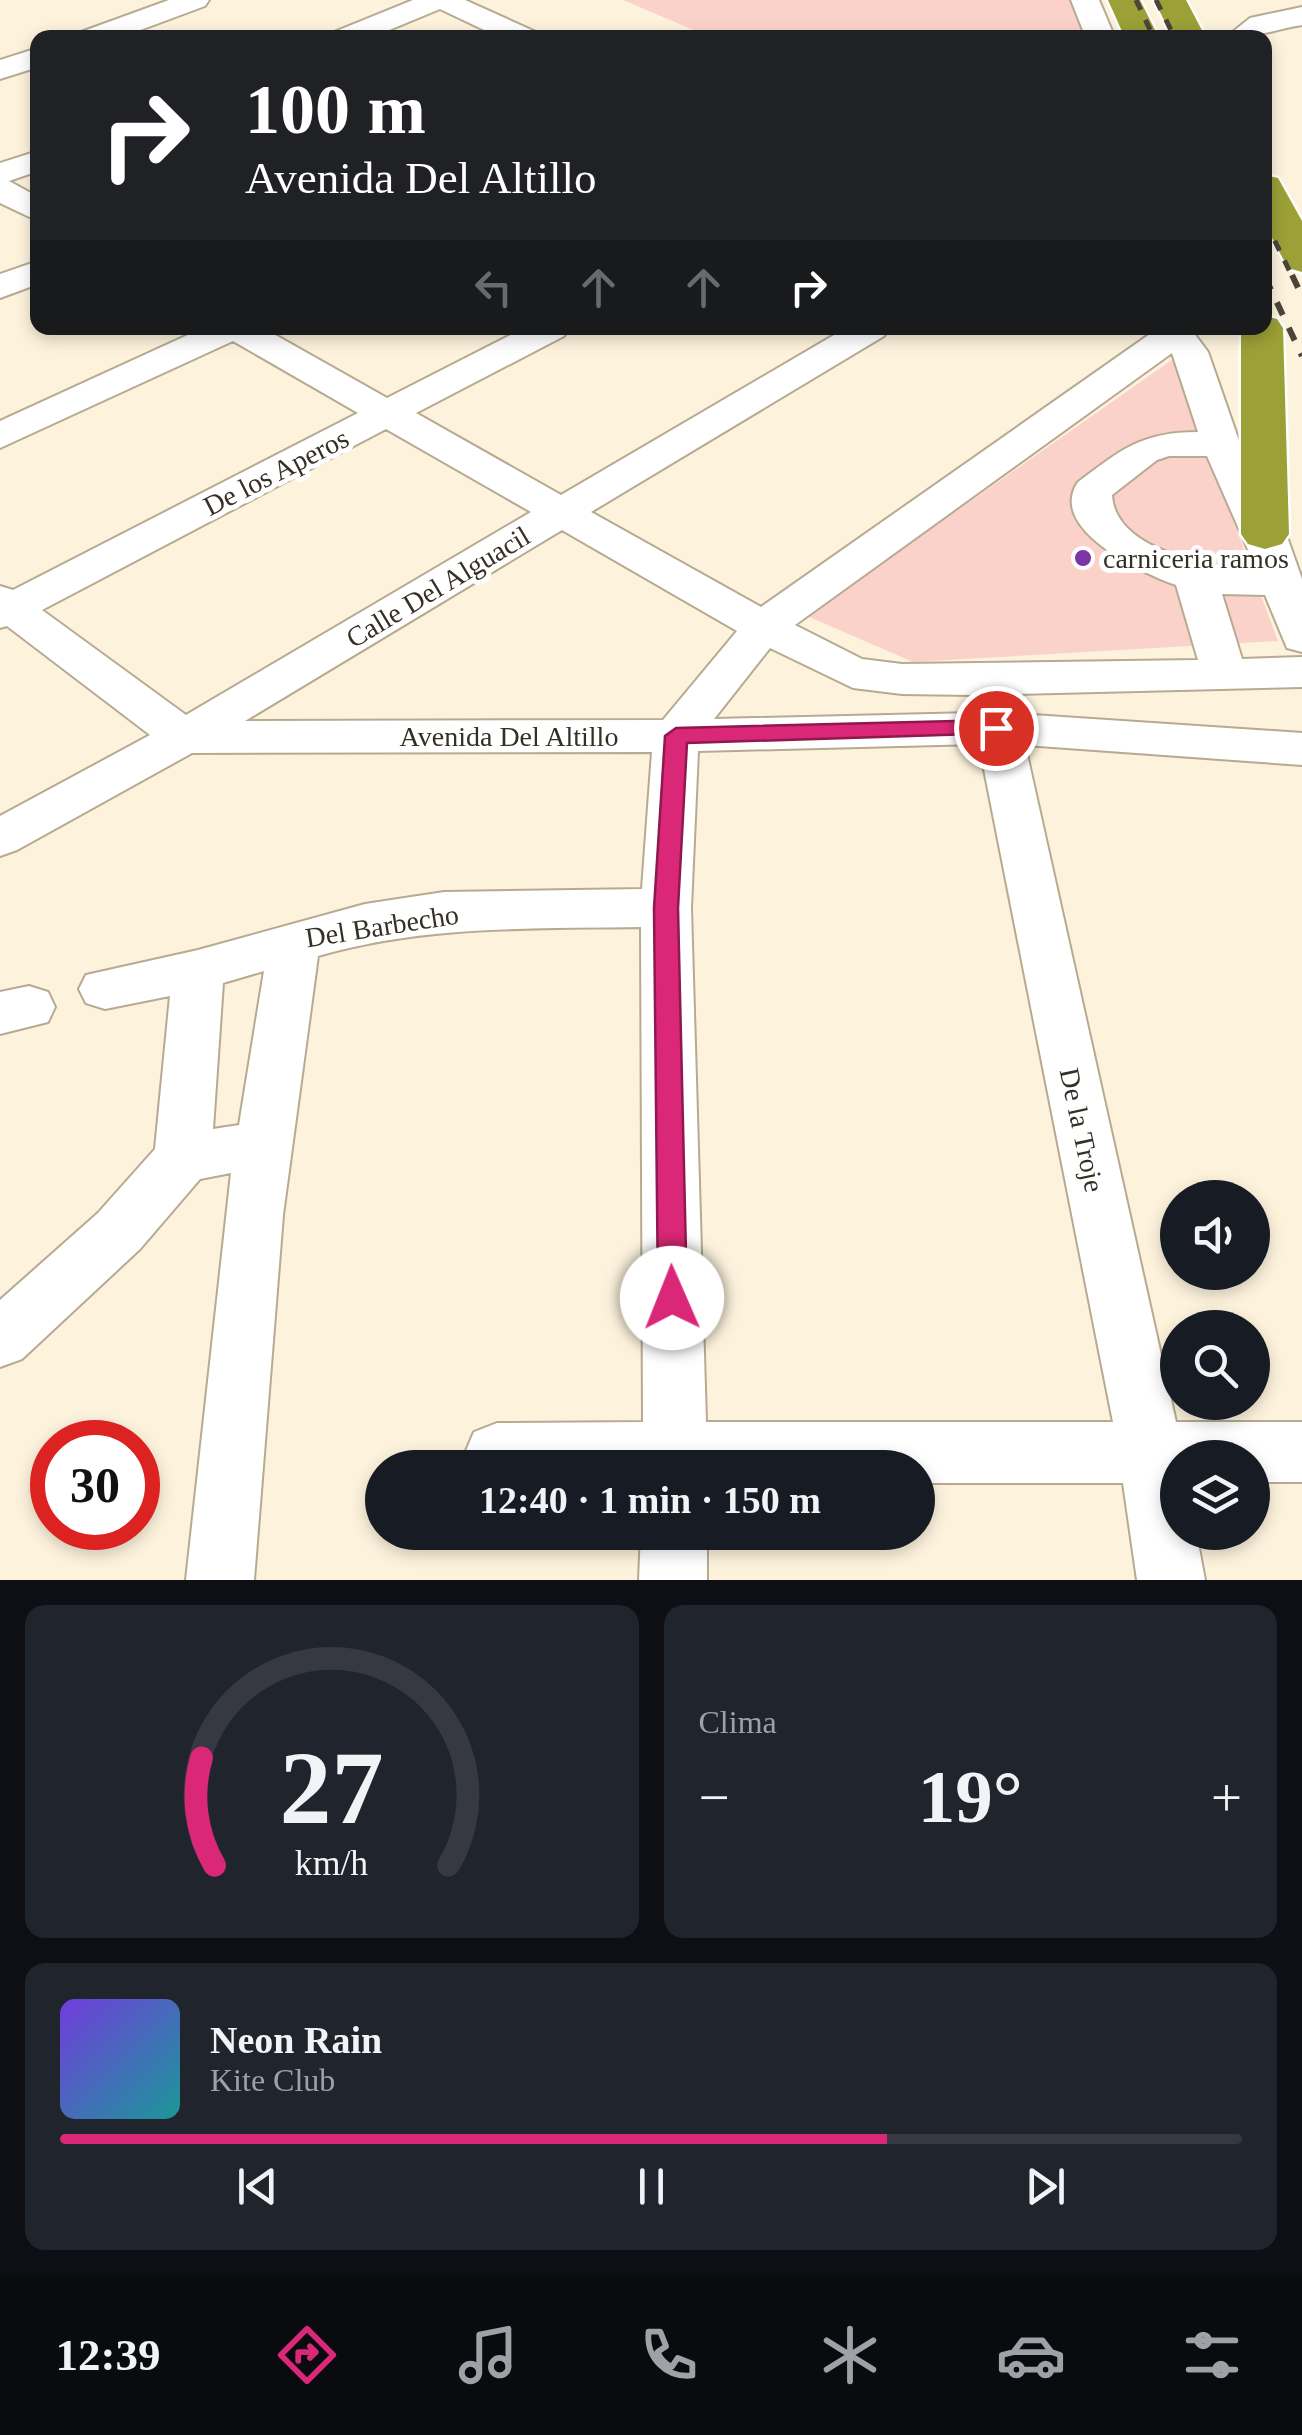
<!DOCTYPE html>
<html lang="es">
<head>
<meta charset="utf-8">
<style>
	body { margin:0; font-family:Georgia,serif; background:#20242c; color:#f1f3f6; height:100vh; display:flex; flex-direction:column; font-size:38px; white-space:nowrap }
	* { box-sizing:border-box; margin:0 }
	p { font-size:32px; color:#9ea1a6 }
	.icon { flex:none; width:55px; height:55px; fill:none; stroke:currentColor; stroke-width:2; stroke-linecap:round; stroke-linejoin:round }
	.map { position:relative; height:1580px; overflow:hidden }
	.panel { display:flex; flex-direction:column; gap:25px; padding:25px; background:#0d0f14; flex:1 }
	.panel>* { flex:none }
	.guide { position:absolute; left:30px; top:30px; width:1242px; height:305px; border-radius:20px; box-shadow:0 5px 15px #0003; background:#202124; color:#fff; overflow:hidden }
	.fabs { position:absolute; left:1160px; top:1180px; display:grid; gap:20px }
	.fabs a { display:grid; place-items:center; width:110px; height:110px; border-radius:50%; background:#171b24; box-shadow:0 5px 15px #0003; font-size:50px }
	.speed { position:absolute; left:30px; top:1420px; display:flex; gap:20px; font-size:50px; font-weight:700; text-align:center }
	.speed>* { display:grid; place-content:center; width:130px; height:130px; border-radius:50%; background:#171b24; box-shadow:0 5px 15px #0003; line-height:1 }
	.speed .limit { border:15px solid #d22; background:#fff; color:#111 }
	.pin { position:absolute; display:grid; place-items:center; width:85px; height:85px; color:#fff; margin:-42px; border:5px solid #fff; border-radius:50%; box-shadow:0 2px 10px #0007 }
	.me { position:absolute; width:110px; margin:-55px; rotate:359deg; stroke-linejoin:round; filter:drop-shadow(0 0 8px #0008) }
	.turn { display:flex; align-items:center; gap:35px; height:210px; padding:0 50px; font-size:45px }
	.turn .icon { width:130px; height:130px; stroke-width:2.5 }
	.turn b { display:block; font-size:70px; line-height:85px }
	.lanes { display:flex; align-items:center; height:95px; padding:0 50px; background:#0003; justify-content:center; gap:50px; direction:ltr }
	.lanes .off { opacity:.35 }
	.big { font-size:75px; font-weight:800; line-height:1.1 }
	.panel .card { flex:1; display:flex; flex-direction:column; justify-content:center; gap:15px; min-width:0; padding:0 35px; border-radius:20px; background:#20242c }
	.panel .dial { align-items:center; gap:0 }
	.dial svg { height:260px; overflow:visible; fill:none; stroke:#363941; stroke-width:7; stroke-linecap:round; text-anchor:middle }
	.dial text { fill:#f1f3f6; stroke:none }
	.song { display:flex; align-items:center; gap:30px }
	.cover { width:120px; height:120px; border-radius:15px; background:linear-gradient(135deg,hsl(260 70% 55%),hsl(180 70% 35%)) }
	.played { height:10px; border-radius:5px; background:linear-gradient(90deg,#db2777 70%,#363941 70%) }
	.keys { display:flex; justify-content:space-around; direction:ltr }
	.heat { display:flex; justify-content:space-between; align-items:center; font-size:55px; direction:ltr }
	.panel .tiles { flex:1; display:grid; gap:25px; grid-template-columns:1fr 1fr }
	.card:last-child { grid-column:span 2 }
	.trip { position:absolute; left:365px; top:1450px; width:570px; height:100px; border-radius:50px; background:#171b24; box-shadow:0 5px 15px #0003; font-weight:800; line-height:100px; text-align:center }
	.tabs { display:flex; height:160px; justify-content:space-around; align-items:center; background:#090b0e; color:#9ea1a6 }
	.tabs .icon { width:70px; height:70px }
	.tabs .selected { color:#db2777 }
	.tabs b { font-size:45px; color:#f1f3f6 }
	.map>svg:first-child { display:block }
	.green { fill:#fbd2ca }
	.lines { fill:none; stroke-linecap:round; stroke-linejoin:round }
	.minor-casing { stroke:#b7aa91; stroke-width:4 }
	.highway-casing { stroke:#fff; stroke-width:5 }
	.minor { fill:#fff; fill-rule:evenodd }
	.highway { fill:#9ba037; fill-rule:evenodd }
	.rail-far1 { stroke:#4a4439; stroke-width:5; stroke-dasharray:11 11; stroke-linecap:butt }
	.rail { stroke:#4a4439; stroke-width:6; stroke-dasharray:14 14; stroke-linecap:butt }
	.route { fill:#db2777; stroke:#8e194d; stroke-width:2.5 }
	.poi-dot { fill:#7c34a6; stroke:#fff; stroke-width:4 }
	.labels { text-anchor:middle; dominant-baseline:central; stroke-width:10; stroke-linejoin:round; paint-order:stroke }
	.street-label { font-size:28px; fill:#353026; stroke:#fff }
	.poi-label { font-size:28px; fill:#353026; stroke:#fff; text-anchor:start }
</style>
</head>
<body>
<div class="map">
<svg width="1302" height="1580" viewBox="0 0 1302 1580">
	<rect width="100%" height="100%" fill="#fdf3dd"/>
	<g class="green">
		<path d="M623 0H1078L1094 37H710Z"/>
		<path d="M1173 359 1278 641 913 662 807 616Z"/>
	</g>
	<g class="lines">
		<defs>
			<g id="minor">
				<path d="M169 0H209L205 6 119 38H77L81 32Z"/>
				<path d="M413 0H465L536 32 540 38H501L440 9 370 38H330L334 32Z"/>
				<path d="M1071 0H1099L1115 38H1086Z"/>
				<path d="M1302 7V25C1273 30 1254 38 1225 38L1250 18Z"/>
				<path d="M38 48V67L0 79V60Z"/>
				<path d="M38 151V171L9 181 38 197V221L0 203V163Z"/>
				<path d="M38 261V284L0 298V274Z"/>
				<path d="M203 328H263L387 398 524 328H569L564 336 416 413 561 495 846 328H889L884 336 591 512 761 607 1150 334 1146 328H1190L1208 352 1240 444 1286 534 1302 579V652L1287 648 1265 595 1222 594 1242 659 1302 657V687L1013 694 1018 714 1302 733V765L1025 745 1176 1422H1302V1482H1252V1458H1178V1532H1196L1205 1580H1137L1123 1483H918V1468H471L465 1453 474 1432 497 1423 643 1422 641 927C531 929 424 925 318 956L283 1215 254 1580H186L231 1173 200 1179 140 1249 22 1359 0 1367V1300L98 1213 155 1149 170 996 105 1009 86 1003 79 989 86 975 198 950 365 904 444 892 642 889 652 752 192 753 17 850 0 856V816L150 735 7 626 0 628V586L13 590 358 413 233 341 0 448V421ZM1172 353 1198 432C1141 432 1121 450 1078 482 1046 529 1144 574 1176 585L1198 660 902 664 862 659 795 625ZM386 429 531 512 186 715 42 610ZM1169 456H1207L1256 568C1212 568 1115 551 1112 495L1157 460ZM562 530 737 631 663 720 245 721ZM770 648 853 688 902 694 971 695 973 713 714 719ZM979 744 1113 1422H706L691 908 698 751ZM264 971 239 1125 213 1129 223 983Z"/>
				<path d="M29 986 48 992 55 1007 48 1022 0 1034V992Z"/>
				<path d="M641 1532H707V1580H639Z"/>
			</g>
			<g id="highway">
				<path d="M1108 0H1140L1159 38H1125Z"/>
				<path d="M1154 0H1186L1206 38H1173Z"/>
				<path d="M1265 175 1278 178 1302 221V272L1288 268 1265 225Z"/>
				<path d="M1265 316 1277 319 1283 328 1289 534 1282 544 1265 549 1248 544 1241 534V328H1265Z"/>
			</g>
		</defs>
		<use href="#minor" class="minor-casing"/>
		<use href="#highway" class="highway-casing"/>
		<use href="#minor" class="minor"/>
		<use href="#highway" class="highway"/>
		<g class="rail-far1">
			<path d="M1136 0 1154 38"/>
			<path d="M1156 0 1175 38"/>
			<path d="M1265 221 1293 278"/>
		</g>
		<g class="rail">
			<path d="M1292 275 1302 296"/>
			<path d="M1265 277 1302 356"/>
		</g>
	</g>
	<path class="route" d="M996 720 1004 722 1007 728 1004 733 687 743 678 908 687 1298 682 1307 672 1311 662 1307 658 1298 654 908 665 736 676 728Z"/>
	<circle class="poi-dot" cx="1083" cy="558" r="10"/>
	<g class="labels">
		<g class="street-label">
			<text transform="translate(276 472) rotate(-27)">De los Aperos</text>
			<text transform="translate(438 587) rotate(-31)">Calle Del Alguacil</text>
			<text x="509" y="736">Avenida Del Altillo</text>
			<text transform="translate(382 926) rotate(-9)">Del Barbecho</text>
			<text transform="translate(1082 1130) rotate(78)">De la Troje</text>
		</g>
		<g class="poi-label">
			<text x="1103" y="558">carniceria ramos</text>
		</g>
	</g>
</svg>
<div class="fabs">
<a><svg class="icon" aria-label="sound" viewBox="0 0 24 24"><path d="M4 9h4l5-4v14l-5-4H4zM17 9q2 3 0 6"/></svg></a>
<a><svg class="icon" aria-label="search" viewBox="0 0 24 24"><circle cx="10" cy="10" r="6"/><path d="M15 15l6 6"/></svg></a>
<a><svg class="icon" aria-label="layers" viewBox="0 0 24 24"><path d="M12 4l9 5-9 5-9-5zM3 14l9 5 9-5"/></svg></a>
</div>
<div class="speed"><div class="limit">30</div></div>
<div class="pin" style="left:996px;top:728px;background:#d93025"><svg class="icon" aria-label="arrive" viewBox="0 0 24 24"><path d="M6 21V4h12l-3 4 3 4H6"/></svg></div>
<svg class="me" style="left:672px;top:1298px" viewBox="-20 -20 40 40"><circle r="19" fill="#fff"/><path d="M0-13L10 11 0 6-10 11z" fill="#db2777"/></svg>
<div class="trip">12:40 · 1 min · 150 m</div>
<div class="guide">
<div class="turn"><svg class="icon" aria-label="right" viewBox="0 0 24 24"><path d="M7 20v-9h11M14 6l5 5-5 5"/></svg><div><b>100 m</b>Avenida Del Altillo</div></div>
<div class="lanes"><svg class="icon off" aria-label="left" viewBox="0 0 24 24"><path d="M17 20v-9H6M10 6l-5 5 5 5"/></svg><svg class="icon off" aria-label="ahead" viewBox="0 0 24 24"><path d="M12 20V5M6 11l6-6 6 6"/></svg><svg class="icon off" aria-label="ahead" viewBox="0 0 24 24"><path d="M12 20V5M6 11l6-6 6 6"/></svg><svg class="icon" aria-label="right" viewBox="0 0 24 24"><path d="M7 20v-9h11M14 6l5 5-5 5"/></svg></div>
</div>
</div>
<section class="panel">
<div class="tiles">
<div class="card dial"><svg viewBox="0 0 100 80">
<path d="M14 69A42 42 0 1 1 86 69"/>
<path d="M14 69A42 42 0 0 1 10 36" stroke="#db2777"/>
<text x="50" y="56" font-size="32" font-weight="700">27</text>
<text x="50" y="72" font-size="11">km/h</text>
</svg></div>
<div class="card"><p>Clima</p>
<div class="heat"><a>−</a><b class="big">19°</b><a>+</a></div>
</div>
<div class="card">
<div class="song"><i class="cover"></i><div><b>Neon Rain</b><p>Kite Club</p></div></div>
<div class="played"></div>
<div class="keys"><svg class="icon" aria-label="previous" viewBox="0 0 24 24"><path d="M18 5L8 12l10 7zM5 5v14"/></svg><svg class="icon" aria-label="pause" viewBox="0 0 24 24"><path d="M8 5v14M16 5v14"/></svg><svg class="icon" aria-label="next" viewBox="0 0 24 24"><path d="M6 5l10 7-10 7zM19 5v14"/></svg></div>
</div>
</div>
</section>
<nav class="tabs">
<b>12:39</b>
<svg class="icon selected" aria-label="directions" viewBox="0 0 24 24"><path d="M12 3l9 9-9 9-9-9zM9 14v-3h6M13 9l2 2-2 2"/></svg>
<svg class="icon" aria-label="music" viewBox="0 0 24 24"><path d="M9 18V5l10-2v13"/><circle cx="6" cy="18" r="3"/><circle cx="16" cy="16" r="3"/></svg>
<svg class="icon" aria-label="phone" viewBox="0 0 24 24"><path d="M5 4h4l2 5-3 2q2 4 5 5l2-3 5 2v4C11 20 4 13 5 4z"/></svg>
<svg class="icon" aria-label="climate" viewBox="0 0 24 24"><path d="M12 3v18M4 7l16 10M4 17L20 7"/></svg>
<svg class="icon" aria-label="car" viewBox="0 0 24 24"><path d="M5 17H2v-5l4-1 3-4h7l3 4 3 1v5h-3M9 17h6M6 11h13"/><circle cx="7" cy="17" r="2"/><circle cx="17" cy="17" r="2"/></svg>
<svg class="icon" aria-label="filters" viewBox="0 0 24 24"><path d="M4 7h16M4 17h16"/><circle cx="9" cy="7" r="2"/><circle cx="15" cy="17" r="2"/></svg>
</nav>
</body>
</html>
